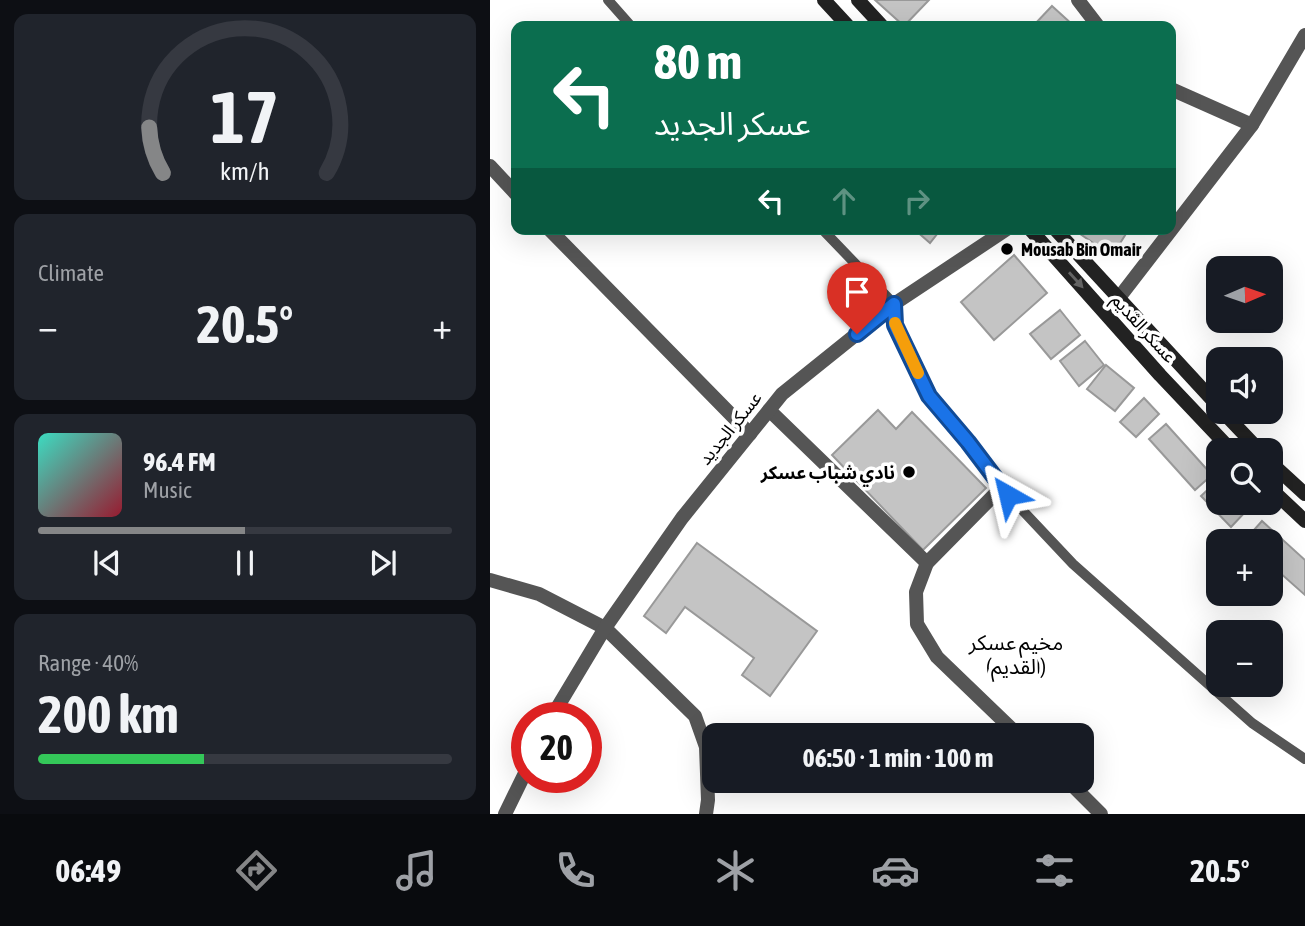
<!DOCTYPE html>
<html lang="en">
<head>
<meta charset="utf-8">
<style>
	body { margin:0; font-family:"Asap Condensed","Noto Sans Arabic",sans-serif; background:#20242c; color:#f1f3f6; height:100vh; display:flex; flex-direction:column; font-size:26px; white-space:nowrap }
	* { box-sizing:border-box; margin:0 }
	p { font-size:23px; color:#9ea1a6 }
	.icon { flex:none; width:38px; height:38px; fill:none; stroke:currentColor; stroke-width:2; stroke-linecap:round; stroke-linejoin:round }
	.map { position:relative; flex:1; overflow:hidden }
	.side { display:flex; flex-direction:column; gap:14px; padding:14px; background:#0d0f14; width:490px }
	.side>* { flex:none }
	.hud { position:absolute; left:21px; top:21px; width:665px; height:214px; border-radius:14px; box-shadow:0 7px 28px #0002; background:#0b6e4f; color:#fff; overflow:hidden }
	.needle { width:46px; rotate:88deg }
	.fabs { position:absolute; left:716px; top:256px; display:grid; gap:14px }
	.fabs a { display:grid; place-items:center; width:77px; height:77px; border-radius:14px; background:#171b24; box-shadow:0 7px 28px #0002; font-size:35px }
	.speed { position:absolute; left:21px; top:702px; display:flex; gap:14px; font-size:35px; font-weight:700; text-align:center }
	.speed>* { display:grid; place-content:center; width:91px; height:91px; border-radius:50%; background:#171b24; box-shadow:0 7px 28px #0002; line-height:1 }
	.speed .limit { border:10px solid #d22; background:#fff; color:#111 }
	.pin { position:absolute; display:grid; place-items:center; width:60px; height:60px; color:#fff; margin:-72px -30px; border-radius:50% 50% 50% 0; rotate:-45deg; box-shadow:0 0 7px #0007 }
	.pin .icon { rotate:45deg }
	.me { position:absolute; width:77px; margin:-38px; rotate:323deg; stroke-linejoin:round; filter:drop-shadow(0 0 5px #0008) }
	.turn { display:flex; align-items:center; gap:24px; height:147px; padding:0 28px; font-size:32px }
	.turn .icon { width:91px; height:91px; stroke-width:2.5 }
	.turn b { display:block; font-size:49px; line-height:60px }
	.lanes { display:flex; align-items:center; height:66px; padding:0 28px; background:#0003; justify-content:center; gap:35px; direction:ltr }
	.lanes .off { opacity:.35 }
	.big { font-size:52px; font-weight:700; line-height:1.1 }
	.side .widget { flex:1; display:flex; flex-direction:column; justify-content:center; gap:10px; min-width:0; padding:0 24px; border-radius:14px; background:#20242c }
	.side .dial { align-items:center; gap:0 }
	.dial svg { height:182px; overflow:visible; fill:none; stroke:#363941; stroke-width:7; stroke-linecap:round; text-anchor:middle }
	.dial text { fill:#f1f3f6; stroke:none }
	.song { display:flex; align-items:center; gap:21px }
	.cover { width:84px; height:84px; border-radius:10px; background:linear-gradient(135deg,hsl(170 70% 55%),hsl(350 70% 35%)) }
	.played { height:7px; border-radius:4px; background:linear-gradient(90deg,#858687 50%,#363941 50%) }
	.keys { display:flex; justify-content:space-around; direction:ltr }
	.heat { display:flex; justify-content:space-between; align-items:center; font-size:38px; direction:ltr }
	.charge { height:10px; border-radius:5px; background:linear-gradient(90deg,#34c759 40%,#363941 0) }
	.trip { position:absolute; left:212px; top:723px; width:392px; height:70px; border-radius:14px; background:#171b24; box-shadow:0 7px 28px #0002; font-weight:700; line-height:70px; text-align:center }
	.tabs { display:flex; height:112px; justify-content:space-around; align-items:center; background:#090b0e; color:#9ea1a6 }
	.tabs .icon { width:49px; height:49px }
	.tabs .selected { color:#858687 }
	.tabs b { font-size:32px; color:#f1f3f6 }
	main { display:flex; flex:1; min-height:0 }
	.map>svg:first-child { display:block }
	.building { fill:#c4c4c4; stroke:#999; stroke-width:2 }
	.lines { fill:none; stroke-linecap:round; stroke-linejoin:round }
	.lane { stroke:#555; stroke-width:10 }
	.street { stroke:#555; stroke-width:14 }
	.secondary { stroke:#222; stroke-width:14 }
	.oneway { fill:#646464 }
	.route-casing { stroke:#114b97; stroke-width:18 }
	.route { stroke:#1a73e8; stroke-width:12 }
	.slow { stroke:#f59e0b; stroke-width:12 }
	.poi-dot { fill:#000; stroke:#fff; stroke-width:2.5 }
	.labels { text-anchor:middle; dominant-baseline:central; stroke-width:7; stroke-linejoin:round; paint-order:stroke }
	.poi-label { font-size:18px; font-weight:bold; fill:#000; stroke:#fff; text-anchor:start }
	.street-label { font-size:18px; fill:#000; stroke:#fff }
	.quarter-label { font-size:21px; fill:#000; stroke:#fff }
</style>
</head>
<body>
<main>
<section class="side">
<div class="widget dial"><svg viewBox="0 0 100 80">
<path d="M14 69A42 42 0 1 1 86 69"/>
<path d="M14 69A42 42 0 0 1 8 49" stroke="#858687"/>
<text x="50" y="56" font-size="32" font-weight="700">17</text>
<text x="50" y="72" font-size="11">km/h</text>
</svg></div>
<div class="widget"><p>Climate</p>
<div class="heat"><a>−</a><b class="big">20.5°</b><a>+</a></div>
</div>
<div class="widget">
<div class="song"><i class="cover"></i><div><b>96.4 FM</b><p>Music</p></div></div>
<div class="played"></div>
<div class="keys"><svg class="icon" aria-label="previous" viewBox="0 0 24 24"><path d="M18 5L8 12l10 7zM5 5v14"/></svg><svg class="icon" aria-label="pause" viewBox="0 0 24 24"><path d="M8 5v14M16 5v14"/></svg><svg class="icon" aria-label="next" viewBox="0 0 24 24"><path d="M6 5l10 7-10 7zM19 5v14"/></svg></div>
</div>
<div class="widget"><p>Range · 40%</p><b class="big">200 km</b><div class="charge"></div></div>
</section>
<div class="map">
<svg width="815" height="814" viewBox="0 0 815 814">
	<rect width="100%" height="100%" fill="#fff"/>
	<g class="building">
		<path d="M385 0H439L414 26Z"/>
		<path d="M562 6 584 26H543Z"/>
		<path d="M424 229H451L440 243Z"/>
		<path d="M583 229H639L622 256Z"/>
		<path d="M524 255 557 293 504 340 471 302Z"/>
		<path d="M570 310 590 335 561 359 540 334Z"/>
		<path d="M595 341 614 365 589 386 570 361Z"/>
		<path d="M616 365 644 388 625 411 597 389Z"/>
		<path d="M654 398 669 414 646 437 630 422Z"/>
		<path d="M388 410 406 429 422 412 496 488 433 550 342 455Z"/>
		<path d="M676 424 722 475 705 490 659 439Z"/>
		<path d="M728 480V502H752L758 509 741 527 711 496Z"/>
		<path d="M772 521 815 560V595L780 564V541L755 540Z"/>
		<path d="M207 543 327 631 280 696 252 675 264 658 195 607 176 633 154 616Z"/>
	</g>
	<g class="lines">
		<g class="lane">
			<path d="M118 0 141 26"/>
			<path d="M332 229 404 304 405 325 439 395 478 442 518 495 583 564 762 723 815 759"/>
		</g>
		<g class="street">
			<path d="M588 0 608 26"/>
			<path d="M681 89 762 125"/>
			<path d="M0 166 26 194"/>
			<path d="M59 229 260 434"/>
			<path d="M628 299 762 125 815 35"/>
			<path d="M279 410 437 563"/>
			<path d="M512 487 437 563 426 592 427 624 447 657 528 735"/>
			<path d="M0 580 49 594 115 628 205 716 216 747 218 800 216 814"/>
			<path d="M61 718 115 628 192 518 292 394 404 304 517 229"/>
			<path d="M577 780 611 814"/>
			<path d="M15 814 37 769"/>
		</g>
		<g class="secondary">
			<path d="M334 0 358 26"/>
			<path d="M368 0 392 26"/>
			<path d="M540 229 670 375 741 450"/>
			<path d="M565 229 728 406"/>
			<path d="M732 411 769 450"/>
			<path d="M780 462 815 494"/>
			<path d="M780 488 815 521"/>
		</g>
	</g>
	<defs><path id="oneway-solid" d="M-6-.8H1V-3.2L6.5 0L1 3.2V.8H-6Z" transform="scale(1.75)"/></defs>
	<use class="oneway" href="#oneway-solid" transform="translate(586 280) rotate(48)"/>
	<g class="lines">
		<defs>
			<path id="route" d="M367 334 404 304 405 325 439 396 478 442 518 495"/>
		</defs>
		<use href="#route" class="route-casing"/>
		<use href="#route" class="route"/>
		<path class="slow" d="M405 323 428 373"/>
	</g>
	<g class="poi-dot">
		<circle cx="517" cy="249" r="7"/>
		<circle cx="419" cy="472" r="7"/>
	</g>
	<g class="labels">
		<g class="poi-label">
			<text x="531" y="249">Mousab Bin Omair</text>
			<text x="405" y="472" text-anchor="end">نادي شباب عسكر</text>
		</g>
		<g class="street-label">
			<text transform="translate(654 328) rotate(48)">عسكر القديم</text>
			<text transform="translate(240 428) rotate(-51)">عسكر الجديد</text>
		</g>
		<g class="quarter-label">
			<text x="526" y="642">مخيم عسكر<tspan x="526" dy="24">(القديم)</tspan></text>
		</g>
	</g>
</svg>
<div class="fabs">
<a><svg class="needle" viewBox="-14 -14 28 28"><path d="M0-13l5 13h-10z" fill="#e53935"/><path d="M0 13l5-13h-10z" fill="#9ea1a6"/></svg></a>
<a><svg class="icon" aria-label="sound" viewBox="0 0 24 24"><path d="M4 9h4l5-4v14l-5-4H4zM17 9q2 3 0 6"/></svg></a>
<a><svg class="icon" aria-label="search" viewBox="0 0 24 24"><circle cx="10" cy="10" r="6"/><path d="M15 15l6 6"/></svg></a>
<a>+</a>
<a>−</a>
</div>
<div class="speed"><div class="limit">20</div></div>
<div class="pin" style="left:367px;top:334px;background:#d93025"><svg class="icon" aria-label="arrive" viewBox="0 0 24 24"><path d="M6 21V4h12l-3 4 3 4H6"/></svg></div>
<svg class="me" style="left:518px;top:495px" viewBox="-20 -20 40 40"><path d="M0-17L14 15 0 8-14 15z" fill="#1a73e8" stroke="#fff" stroke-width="4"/></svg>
<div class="trip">06:50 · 1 min · 100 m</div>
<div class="hud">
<div class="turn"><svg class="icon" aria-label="left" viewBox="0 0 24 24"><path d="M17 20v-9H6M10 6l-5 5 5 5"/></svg><div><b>80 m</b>عسكر الجديد</div></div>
<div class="lanes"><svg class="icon" aria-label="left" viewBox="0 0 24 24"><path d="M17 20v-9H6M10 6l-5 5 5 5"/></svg><svg class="icon off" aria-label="ahead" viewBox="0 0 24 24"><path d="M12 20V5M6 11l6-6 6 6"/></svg><svg class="icon off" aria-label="right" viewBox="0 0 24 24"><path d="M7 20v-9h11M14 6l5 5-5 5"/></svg></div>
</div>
</div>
</main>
<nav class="tabs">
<b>06:49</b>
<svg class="icon selected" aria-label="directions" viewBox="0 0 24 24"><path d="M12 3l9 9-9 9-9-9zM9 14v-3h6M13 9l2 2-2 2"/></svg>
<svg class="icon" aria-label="music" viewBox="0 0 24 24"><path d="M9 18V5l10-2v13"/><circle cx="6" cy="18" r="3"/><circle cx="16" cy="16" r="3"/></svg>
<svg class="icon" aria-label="phone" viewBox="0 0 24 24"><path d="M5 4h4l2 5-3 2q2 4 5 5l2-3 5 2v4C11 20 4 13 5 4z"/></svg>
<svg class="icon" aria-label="climate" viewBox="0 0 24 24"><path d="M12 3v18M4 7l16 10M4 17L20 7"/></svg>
<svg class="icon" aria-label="car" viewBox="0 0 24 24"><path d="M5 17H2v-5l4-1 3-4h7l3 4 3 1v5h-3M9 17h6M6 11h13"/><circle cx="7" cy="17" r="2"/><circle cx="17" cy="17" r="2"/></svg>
<svg class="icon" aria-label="filters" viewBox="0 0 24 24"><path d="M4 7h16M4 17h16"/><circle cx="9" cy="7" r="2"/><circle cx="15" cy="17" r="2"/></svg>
<b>20.5°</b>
</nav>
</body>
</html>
